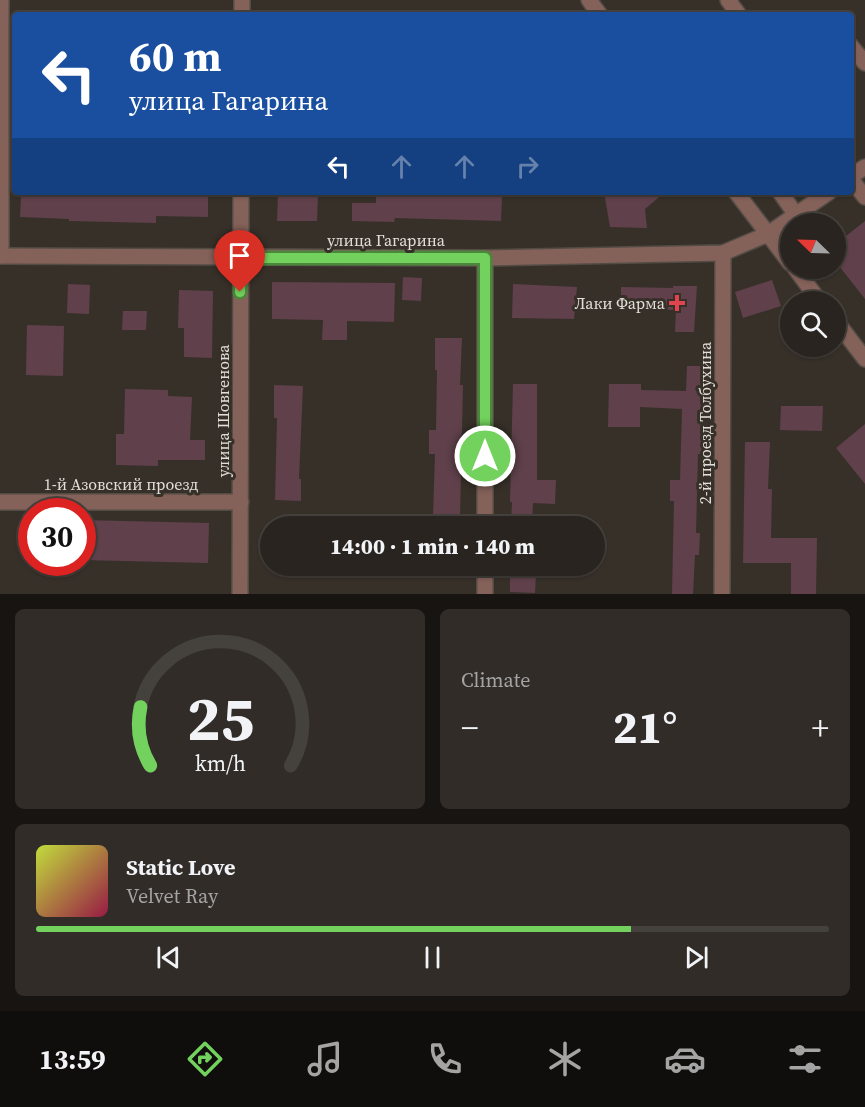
<!DOCTYPE html>
<html lang="en">
<head>
<meta charset="utf-8">
<style>
	body { margin:0; font-family:"Source Serif 4",serif; background:#312c28; color:#f1f3f6; height:100vh; display:flex; flex-direction:column; font-size:22px; white-space:nowrap }
	* { box-sizing:border-box; margin:0 }
	p { font-size:20px; color:#a5a4a4 }
	.icon { flex:none; width:33px; height:33px; fill:none; stroke:currentColor; stroke-width:2; stroke-linecap:round; stroke-linejoin:round }
	.map { position:relative; height:594px; overflow:hidden }
	.sheet { display:flex; flex-direction:column; gap:15px; padding:15px; background:#171411; flex:1 }
	.sheet>* { flex:none }
	.hud { position:absolute; left:12px; top:12px; width:842px; height:183px; border-radius:6px; box-shadow:0 2px 4px #0004,0 0 0 2px #45413d; background:#1a4fa0; color:#fff; overflow:hidden }
	.needle { width:39px; rotate:293deg }
	.buttons { position:absolute; left:780px; top:213px; display:grid; gap:12px }
	.buttons a { display:grid; place-items:center; width:66px; height:66px; border-radius:50%; background:#29241f; box-shadow:0 2px 4px #0004,0 0 0 2px #45413d; font-size:30px }
	.speed { position:absolute; left:18px; top:498px; display:flex; gap:12px; font-size:30px; font-weight:700; text-align:center }
	.speed>* { display:grid; place-content:center; width:78px; height:78px; border-radius:50%; background:#29241f; box-shadow:0 2px 4px #0004,0 0 0 2px #45413d; line-height:1 }
	.speed .limit { border:9px solid #d22; background:#fff; color:#111 }
	.pin { position:absolute; display:grid; place-items:center; width:51px; height:51px; color:#fff; margin:-62px -26px; border-radius:50% 50% 50% 0; rotate:-45deg; box-shadow:0 0 6px #0007 }
	.pin .icon { rotate:45deg }
	.me { position:absolute; width:66px; margin:-33px; rotate:0deg; stroke-linejoin:round; filter:drop-shadow(0 0 4px #0008) }
	.turn { display:flex; align-items:center; gap:21px; height:126px; padding:0 18px; font-size:27px }
	.turn .icon { width:78px; height:78px; stroke-width:2.5 }
	.turn b { display:block; font-size:42px; line-height:51px }
	.lanes { display:flex; align-items:center; height:57px; padding:0 18px; background:#0003; justify-content:center; gap:30px; direction:ltr }
	.lanes .off { opacity:.35 }
	.big { font-size:45px; font-weight:800; line-height:1.1 }
	.sheet .widget { flex:1; display:flex; flex-direction:column; justify-content:center; gap:9px; min-width:0; padding:0 21px; border-radius:9px; background:#312c28 }
	.sheet .dial { align-items:center; gap:0 }
	.dial svg { height:156px; overflow:visible; fill:none; stroke:#45413d; stroke-width:7; stroke-linecap:round; text-anchor:middle }
	.dial text { fill:#f1f3f6; stroke:none }
	.song { display:flex; align-items:center; gap:18px }
	.cover { width:72px; height:72px; border-radius:9px; background:linear-gradient(135deg,hsl(70 70% 55%),hsl(340 70% 35%)) }
	.played { height:6px; border-radius:3px; background:linear-gradient(90deg,#73d25d 75%,#45413d 75%) }
	.keys { display:flex; justify-content:space-around; direction:ltr }
	.heat { display:flex; justify-content:space-between; align-items:center; font-size:33px; direction:ltr }
	.sheet .tiles { flex:1; display:grid; gap:15px; grid-template-columns:1fr 1fr }
	.widget:last-child { grid-column:span 2 }
	.trip { position:absolute; left:260px; top:516px; width:345px; height:60px; border-radius:30px; background:#29241f; box-shadow:0 2px 4px #0004,0 0 0 2px #45413d; font-weight:800; line-height:60px; text-align:center }
	.tab-bar { display:flex; height:96px; justify-content:space-around; align-items:center; background:#100e0c; color:#a5a4a4 }
	.tab-bar .icon { width:42px; height:42px }
	.tab-bar .selected { color:#73d25d }
	.tab-bar b { font-size:27px; color:#f1f3f6 }
	.map>svg:first-child { display:block }
	.building { fill:#5f404b }
	.lines { fill:none; stroke-linecap:round; stroke-linejoin:round }
	.minor-casing { stroke:#524c45; stroke-width:18 }
	.minor { stroke:#846159; stroke-width:15 }
	.route-casing { stroke:#4b883c; stroke-width:15 }
	.route { stroke:#73d25d; stroke-width:10 }
	.health-dot { fill:#e0444e; stroke:#373029; stroke-width:2 }
	.labels { text-anchor:middle; dominant-baseline:central; stroke-width:6; stroke-linejoin:round; paint-order:stroke }
	.street-label { font-size:16px; fill:#e2ded9; stroke:#373029 }
	.poi-label { font-size:16px; fill:#e2ded9; stroke:#373029; text-anchor:end }
</style>
</head>
<body>
<div class="map">
<svg width="865" height="594" viewBox="0 0 865 594">
	<rect width="100%" height="100%" fill="#373029"/>
	<g class="building">
		<path d="M70 192H208V217L156 216V223L69 221V219L20 217 21 195 70 196Z"/>
		<path d="M376 192 502 197 501 221 395 218 394 222 352 221V203H376Z"/>
		<path d="M604 192H665L645 209 647 228 610 227Z"/>
		<path d="M278 195 318 196 317 221H277Z"/>
		<path d="M865 221V299L836 262V244Z"/>
		<path d="M403 277 422 278 421 301 402 300Z"/>
		<path d="M772 280 781 306 743 318 735 292Z"/>
		<path d="M272 282 395 283 394 322 347 321V340H322L323 320 272 319Z"/>
		<path d="M68 284 90 285 89 314 67 313Z"/>
		<path d="M513 284 577 287 574 319 512 318Z"/>
		<path d="M673 286H697L694 332H675L676 310 621 309V287L673 288Z"/>
		<path d="M179 290 213 291 212 358 184 357V328H178Z"/>
		<path d="M123 311H147L146 330H122Z"/>
		<path d="M27 325 64 326 63 376 26 375Z"/>
		<path d="M435 338H462L460 385H463L460 517 433 516 435 454H429V430H436L437 370H435Z"/>
		<path d="M687 366H705L703 455 698 454 696 533H700L699 555H695L693 594H672L674 501H670V480H680L682 409 640 407V427H608L609 384H641V390L686 391Z"/>
		<path d="M513 384H537V480H556L555 504 533 503 532 526H511L512 502H510Z"/>
		<path d="M274 385 303 386 299 479H301V501L275 500 277 418H274Z"/>
		<path d="M125 389 168 390V396L192 397 190 440H205V460H158V466L116 465V434H124Z"/>
		<path d="M781 406H823L822 431 780 430Z"/>
		<path d="M865 424V484L836 448Z"/>
		<path d="M745 442H770L768 489H772L771 538H817L816 594H791V563H743Z"/>
		<path d="M82 520 209 523 208 563 82 560Z"/>
		<path d="M510 574H536L535 593 510 592Z"/>
	</g>
	<g class="lines">
		<defs>
			<g id="minor">
				<path d="M589 0 600 15"/>
				<path d="M728 0 739 15"/>
				<path d="M242 15V0"/>
				<path d="M850 45 865 63"/>
				<path d="M850 177 865 167"/>
				<path d="M850 178 865 197"/>
				<path d="M736 192 790 263"/>
				<path d="M780 192 796 215"/>
				<path d="M0 256 485 258 723 253 768 234 829 192"/>
				<path d="M1 256V0"/>
				<path d="M795 268 820 302"/>
				<path d="M836 321 865 359"/>
				<path d="M0 502H241"/>
				<path d="M485 526V258"/>
				<path d="M240 594 241 192"/>
				<path d="M485 594V566"/>
				<path d="M722 594 723 253"/>
			</g>
		</defs>
		<use href="#minor" class="minor-casing"/>
		<use href="#minor" class="minor"/>
	</g>
	<g class="lines">
		<defs>
			<path id="route" d="M240 292 241 258H485V456"/>
		</defs>
		<use href="#route" class="route-casing"/>
		<use href="#route" class="route"/>
	</g>
	<path class="health-dot" d="M674 294h6v6h6v6h-6v6h-6v-6h-6v-6h6z"/>
	<g class="labels">
		<g class="street-label">
			<text x="386" y="240">улица Гагарина</text>
			<text transform="translate(223 411) rotate(-90)">улица Шовгенова</text>
			<text transform="translate(705 423) rotate(-90)">2-й проезд Толбухина</text>
			<text x="121" y="484">1-й Азовский проезд</text>
		</g>
		<g class="poi-label">
			<text x="665" y="303">Лаки Фарма</text>
		</g>
	</g>
</svg>
<div class="buttons">
<a><svg class="needle" viewBox="-14 -14 28 28"><path d="M0-13l5 13h-10z" fill="#e53935"/><path d="M0 13l5-13h-10z" fill="#a5a4a4"/></svg></a>
<a><svg class="icon" aria-label="search" viewBox="0 0 24 24"><circle cx="10" cy="10" r="6"/><path d="M15 15l6 6"/></svg></a>
</div>
<div class="speed"><div class="limit">30</div></div>
<div class="pin" style="left:240px;top:292px;background:#d93025"><svg class="icon" aria-label="arrive" viewBox="0 0 24 24"><path d="M6 21V4h12l-3 4 3 4H6"/></svg></div>
<svg class="me" style="left:485px;top:456px" viewBox="-20 -20 40 40"><circle r="17" fill="#73d25d" stroke="#fff" stroke-width="3"/><path d="M0-11L8 9 0 5-8 9z" fill="#fff"/></svg>
<div class="trip">14:00 · 1 min · 140 m</div>
<div class="hud">
<div class="turn"><svg class="icon" aria-label="left" viewBox="0 0 24 24"><path d="M17 20v-9H6M10 6l-5 5 5 5"/></svg><div><b>60 m</b>улица Гагарина</div></div>
<div class="lanes"><svg class="icon" aria-label="left" viewBox="0 0 24 24"><path d="M17 20v-9H6M10 6l-5 5 5 5"/></svg><svg class="icon off" aria-label="ahead" viewBox="0 0 24 24"><path d="M12 20V5M6 11l6-6 6 6"/></svg><svg class="icon off" aria-label="ahead" viewBox="0 0 24 24"><path d="M12 20V5M6 11l6-6 6 6"/></svg><svg class="icon off" aria-label="right" viewBox="0 0 24 24"><path d="M7 20v-9h11M14 6l5 5-5 5"/></svg></div>
</div>
</div>
<section class="sheet">
<div class="tiles">
<div class="widget dial"><svg viewBox="0 0 100 80">
<path d="M14 69A42 42 0 1 1 86 69"/>
<path d="M14 69A42 42 0 0 1 9 39" stroke="#73d25d"/>
<text x="50" y="56" font-size="32" font-weight="700">25</text>
<text x="50" y="72" font-size="11">km/h</text>
</svg></div>
<div class="widget"><p>Climate</p>
<div class="heat"><a>−</a><b class="big">21°</b><a>+</a></div>
</div>
<div class="widget">
<div class="song"><i class="cover"></i><div><b>Static Love</b><p>Velvet Ray</p></div></div>
<div class="played"></div>
<div class="keys"><svg class="icon" aria-label="previous" viewBox="0 0 24 24"><path d="M18 5L8 12l10 7zM5 5v14"/></svg><svg class="icon" aria-label="pause" viewBox="0 0 24 24"><path d="M8 5v14M16 5v14"/></svg><svg class="icon" aria-label="next" viewBox="0 0 24 24"><path d="M6 5l10 7-10 7zM19 5v14"/></svg></div>
</div>
</div>
</section>
<nav class="tab-bar">
<b>13:59</b>
<svg class="icon selected" aria-label="directions" viewBox="0 0 24 24"><path d="M12 3l9 9-9 9-9-9zM9 14v-3h6M13 9l2 2-2 2"/></svg>
<svg class="icon" aria-label="music" viewBox="0 0 24 24"><path d="M9 18V5l10-2v13"/><circle cx="6" cy="18" r="3"/><circle cx="16" cy="16" r="3"/></svg>
<svg class="icon" aria-label="phone" viewBox="0 0 24 24"><path d="M5 4h4l2 5-3 2q2 4 5 5l2-3 5 2v4C11 20 4 13 5 4z"/></svg>
<svg class="icon" aria-label="climate" viewBox="0 0 24 24"><path d="M12 3v18M4 7l16 10M4 17L20 7"/></svg>
<svg class="icon" aria-label="car" viewBox="0 0 24 24"><path d="M5 17H2v-5l4-1 3-4h7l3 4 3 1v5h-3M9 17h6M6 11h13"/><circle cx="7" cy="17" r="2"/><circle cx="17" cy="17" r="2"/></svg>
<svg class="icon" aria-label="filters" viewBox="0 0 24 24"><path d="M4 7h16M4 17h16"/><circle cx="9" cy="7" r="2"/><circle cx="15" cy="17" r="2"/></svg>
</nav>
</body>
</html>
